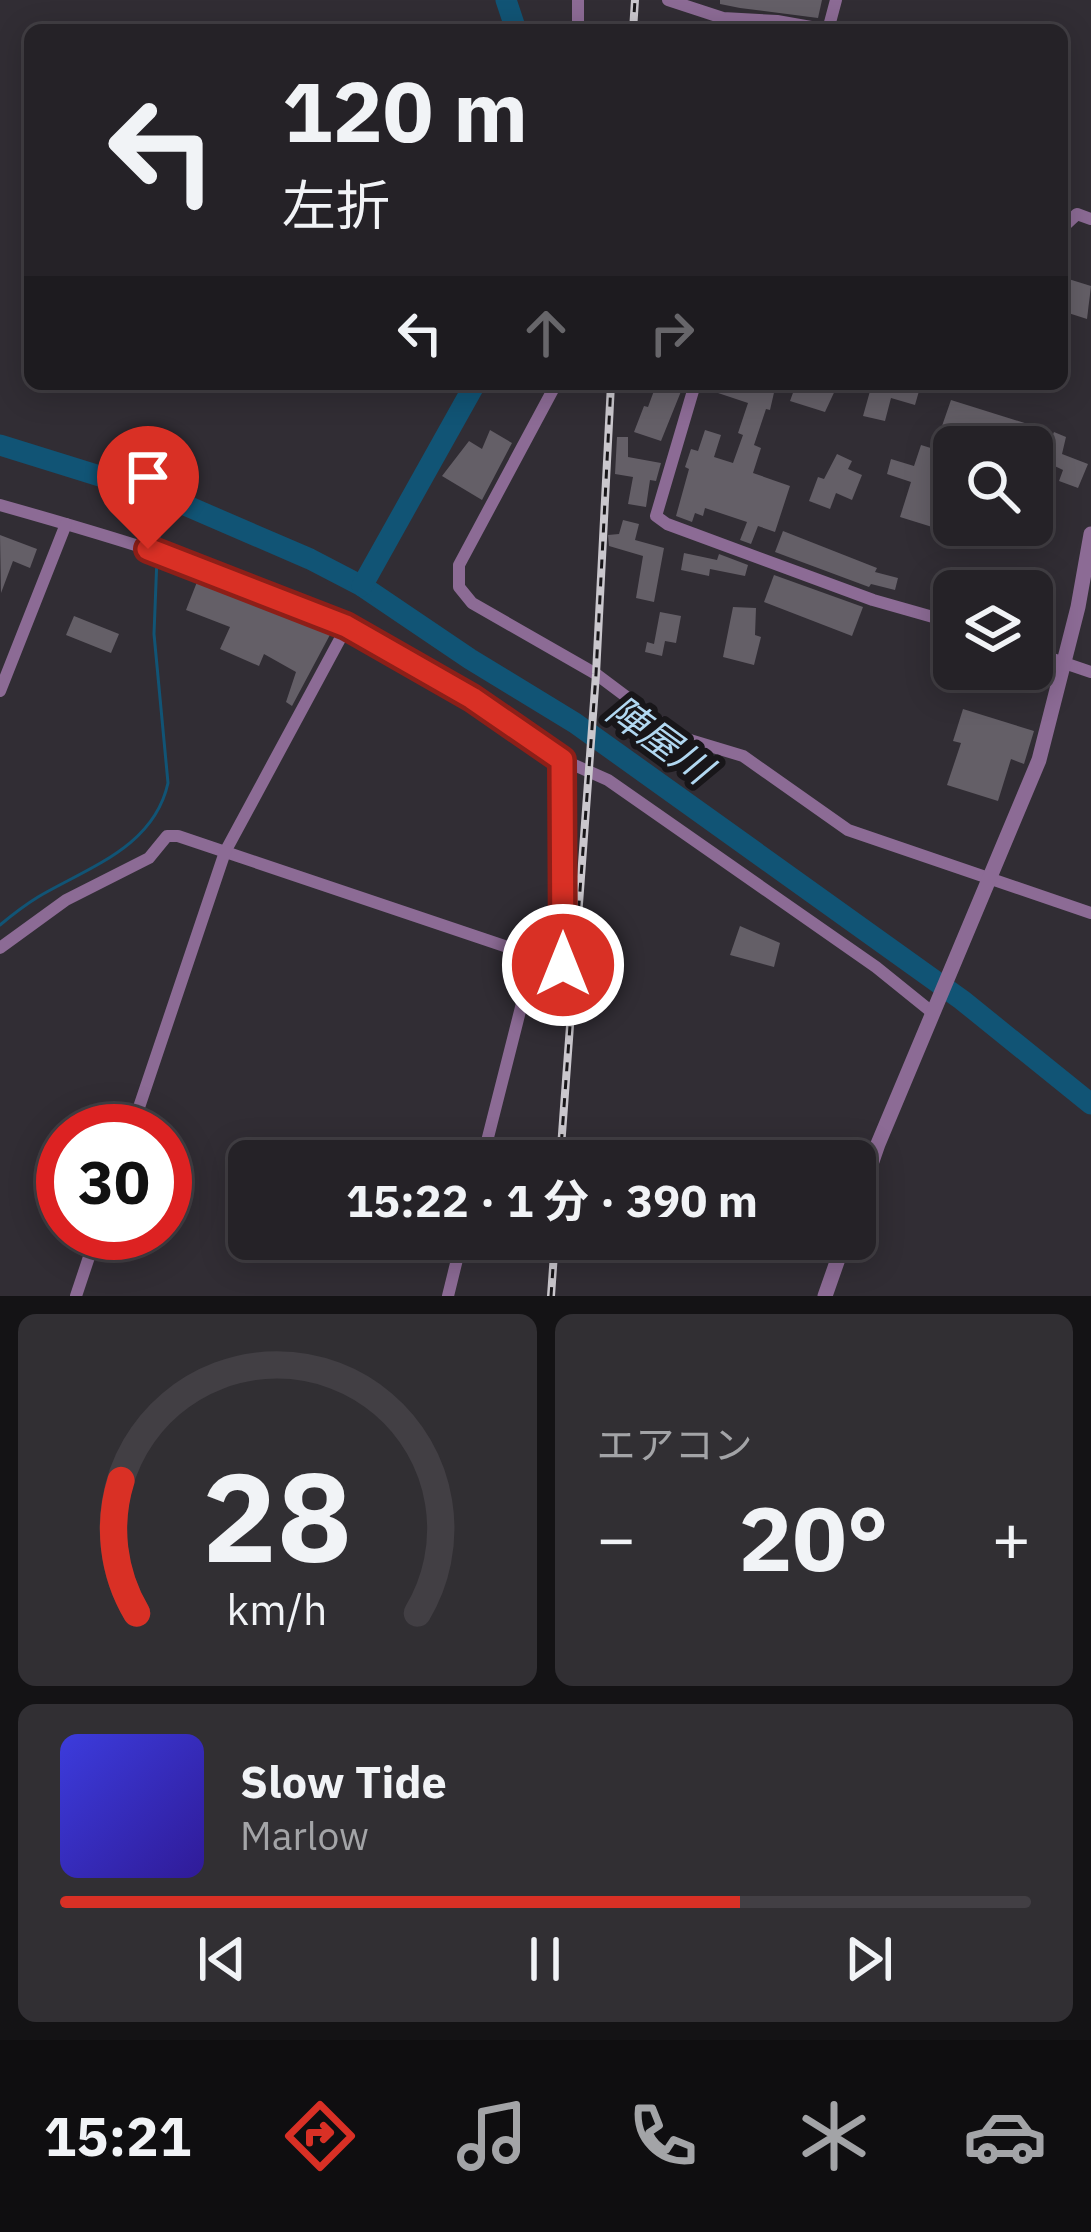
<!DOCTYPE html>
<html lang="ja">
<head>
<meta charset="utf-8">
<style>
	body { margin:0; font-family:"IBM Plex Sans","Noto Sans JP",sans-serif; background:#312f33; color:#f1f3f6; height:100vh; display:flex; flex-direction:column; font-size:45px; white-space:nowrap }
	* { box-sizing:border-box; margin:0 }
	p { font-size:39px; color:#a3a4a7 }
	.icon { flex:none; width:66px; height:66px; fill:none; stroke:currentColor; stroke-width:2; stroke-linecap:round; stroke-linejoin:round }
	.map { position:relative; height:1296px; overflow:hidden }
	.side { display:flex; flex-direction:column; gap:18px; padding:18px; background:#141315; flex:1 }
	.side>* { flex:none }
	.banner { position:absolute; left:24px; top:24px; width:1044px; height:366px; border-radius:18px; box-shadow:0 6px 30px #0003,0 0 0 3px #423f44; background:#252227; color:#f1f3f6; overflow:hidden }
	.fabs { position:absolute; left:933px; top:426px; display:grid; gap:24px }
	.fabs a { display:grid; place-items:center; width:120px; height:120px; border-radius:18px; background:#252227; box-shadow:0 6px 30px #0003,0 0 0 3px #423f44; font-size:60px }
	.speed { position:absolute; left:36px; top:1104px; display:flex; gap:24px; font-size:60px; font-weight:700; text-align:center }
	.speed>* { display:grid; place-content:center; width:156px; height:156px; border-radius:50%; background:#252227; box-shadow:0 6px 30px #0003,0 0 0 3px #423f44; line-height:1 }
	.speed .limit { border:18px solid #d22; background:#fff; color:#111 }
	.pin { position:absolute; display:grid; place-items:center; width:102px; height:102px; color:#fff; margin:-123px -51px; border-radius:50% 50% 50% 0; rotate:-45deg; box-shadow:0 0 12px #0007 }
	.pin .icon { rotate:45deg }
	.me { position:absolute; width:132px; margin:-66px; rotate:0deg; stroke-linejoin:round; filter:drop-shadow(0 0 9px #0008) }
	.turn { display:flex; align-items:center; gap:42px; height:252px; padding:0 60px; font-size:54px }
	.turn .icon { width:156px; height:156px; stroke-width:2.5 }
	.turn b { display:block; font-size:84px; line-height:102px }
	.lanes { display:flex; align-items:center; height:114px; padding:0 60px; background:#0003; justify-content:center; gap:60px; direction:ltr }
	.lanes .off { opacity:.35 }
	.big { font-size:90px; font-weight:700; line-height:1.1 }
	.side .card { flex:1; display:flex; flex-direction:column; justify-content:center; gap:18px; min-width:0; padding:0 42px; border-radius:18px; background:#312f33 }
	.side .dial { align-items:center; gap:0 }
	.dial svg { height:312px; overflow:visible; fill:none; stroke:#423f44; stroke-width:7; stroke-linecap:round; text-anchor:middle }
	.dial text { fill:#f1f3f6; stroke:none }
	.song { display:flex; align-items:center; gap:36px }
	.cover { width:144px; height:144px; border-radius:18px; background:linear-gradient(135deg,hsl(240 70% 55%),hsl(250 70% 35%)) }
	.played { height:12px; border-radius:6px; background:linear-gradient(90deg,#d93025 70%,#423f44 70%) }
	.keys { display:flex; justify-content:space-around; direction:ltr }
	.heat { display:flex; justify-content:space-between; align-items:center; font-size:66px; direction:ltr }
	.side .tiles { flex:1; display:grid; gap:18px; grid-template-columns:1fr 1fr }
	.card:last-child { grid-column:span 2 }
	.trip { position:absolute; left:228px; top:1140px; width:648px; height:120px; border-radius:18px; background:#252227; box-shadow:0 6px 30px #0003,0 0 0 3px #423f44; font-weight:700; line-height:120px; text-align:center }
	.dock { display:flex; height:192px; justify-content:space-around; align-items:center; background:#0f0e10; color:#a3a4a7 }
	.dock .icon { width:84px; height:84px }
	.dock .current { color:#d93025 }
	.dock b { font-size:54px; color:#f1f3f6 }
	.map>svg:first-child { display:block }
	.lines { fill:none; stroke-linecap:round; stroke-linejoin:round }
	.stream { stroke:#115475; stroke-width:3 }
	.river { stroke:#115475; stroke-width:21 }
	.building { fill:#645f67 }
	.minor { stroke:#8c6b95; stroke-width:12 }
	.tertiary { stroke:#8c6b95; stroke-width:15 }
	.rail-casing { stroke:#cac7cd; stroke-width:8 }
	.rail { stroke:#181619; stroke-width:3; stroke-dasharray:9; stroke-linecap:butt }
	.route-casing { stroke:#8d1f18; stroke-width:30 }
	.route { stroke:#d93025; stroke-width:21 }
	.labels { text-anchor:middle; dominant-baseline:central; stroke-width:12; stroke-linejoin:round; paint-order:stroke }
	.water-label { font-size:39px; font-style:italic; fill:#b1d8f1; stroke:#181619 }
</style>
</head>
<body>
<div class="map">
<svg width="1091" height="1296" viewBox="0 0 1091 1296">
	<rect width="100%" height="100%" fill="#312d34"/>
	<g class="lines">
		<g class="stream">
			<path d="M158 548 164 496"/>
			<path d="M0 925C12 915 25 905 38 897 89 867 154 847 168 783L154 634 157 557"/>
		</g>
		<g class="river">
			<path d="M506 0 516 30"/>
			<path d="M0 445 164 496 310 559 362 586 470 659 575 723 962 1000 1091 1104"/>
			<path d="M362 586 475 384"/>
		</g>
	</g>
	<g class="building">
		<path d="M720 0H822L818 18 740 8 720 4Z"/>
		<path d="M1062 277 1091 286 1087 319 1062 311Z"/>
		<path d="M670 384H684L661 441 634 432 644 406 648 407 655 388 667 393Z"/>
		<path d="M715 384H776L770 410 766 409 754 445 761 448 753 473 790 486 775 532 758 526 751 544 740 540 747 522 705 508 703 516 695 513 692 522 676 516 689 469 685 467 691 449 698 451 705 430 721 435 714 457 733 463 743 435 738 433 748 403 712 391Z"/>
		<path d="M805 384H838L825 412 790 401 794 390 802 392Z"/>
		<path d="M872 384H921L915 405 891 398 885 421 863 416Z"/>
		<path d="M951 400 1031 425 1023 447H954V525H979L974 540 900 517 911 482 887 474 891 459 914 466 921 445 934 449Z"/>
		<path d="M490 430 512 443 482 500 442 476 469 441 482 449Z"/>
		<path d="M1054 432 1066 437 1062 454 1088 464 1078 488 1059 481 1063 470 1042 460Z"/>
		<path d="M617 437H628V457L661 463 656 481 650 480 646 507 628 504 633 477 615 474Z"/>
		<path d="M837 454 852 461 848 469 862 475 852 500 836 493 830 509 809 501 818 477 824 479Z"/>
		<path d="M623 520 639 524 635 540 664 548 654 602 636 598 643 556 609 546 608 535 619 534Z"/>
		<path d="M783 531 877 568 875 572 898 578 895 590 871 584 869 587 775 552Z"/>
		<path d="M0 535 37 549 30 568 13 561 1 593Z"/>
		<path d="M684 553 717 560 719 554 748 565 745 576 710 569 709 576 681 570Z"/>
		<path d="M774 575 863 607 852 636 764 602Z"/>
		<path d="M197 582 246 601 248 595 332 631 292 706 286 702 296 672 264 654 259 666 220 649 230 627 186 610Z"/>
		<path d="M733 607 756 608 755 635 761 637 754 665 723 657Z"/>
		<path d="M660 612 681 616 676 643 665 641 662 656 645 652 647 642 654 644Z"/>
		<path d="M74 616 119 634 111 653 66 635Z"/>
		<path d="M963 709 1034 731 1024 764 1011 759 998 801 947 785 961 743 953 741Z"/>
		<path d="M740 926 780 943 774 967 730 955Z"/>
	</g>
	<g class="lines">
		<g class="minor">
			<path d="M668 0 723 18 777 21 828 30"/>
			<path d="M578 30V0"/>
			<path d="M828 30 836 0"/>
			<path d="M1062 228 1077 214 1091 219"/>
			<path d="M556 384 459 565V587L472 603 596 674 680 737 743 756 848 830 1091 913"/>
			<path d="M695 384 656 516 667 524 873 600 954 623"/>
			<path d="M0 505C117 538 235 573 345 625 422 661 493 713 563 760V965L534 956"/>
			<path d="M1032 652 1091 672"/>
			<path d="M0 691 66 524"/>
			<path d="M563 760 608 780 876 967 933 1013"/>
			<path d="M0 948 66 900 149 858 167 836H178L534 956 482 1161"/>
			<path d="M131 1131 225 852 347 626"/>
			<path d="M76 1296 97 1233"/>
			<path d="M448 1296 462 1239"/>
		</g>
		<g class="tertiary">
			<path d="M855 1210 878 1144 1039 760 1078 607 1091 534"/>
			<path d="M825 1296 845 1239"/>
		</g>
		<defs>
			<g id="rail">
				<path d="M633 30 635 0"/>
				<path d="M560 1161 596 674 611 384"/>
				<path d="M551 1296 555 1239"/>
			</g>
		</defs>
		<use href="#rail" class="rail-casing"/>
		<use href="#rail" class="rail"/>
	</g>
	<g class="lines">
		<defs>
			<path id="route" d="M148 549 346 626 472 698 562 760 563 965"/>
		</defs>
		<use href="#route" class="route-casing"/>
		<use href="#route" class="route"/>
	</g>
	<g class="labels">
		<g class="water-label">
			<text transform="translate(660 739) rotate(36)">陣屋川</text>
		</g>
	</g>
</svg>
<div class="fabs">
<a><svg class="icon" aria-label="search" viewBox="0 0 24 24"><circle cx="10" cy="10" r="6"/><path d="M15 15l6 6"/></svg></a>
<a><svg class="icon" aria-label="layers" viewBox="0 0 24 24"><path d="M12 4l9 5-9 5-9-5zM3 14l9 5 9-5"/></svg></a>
</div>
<div class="speed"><div class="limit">30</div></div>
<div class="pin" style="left:148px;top:549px;background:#d93025"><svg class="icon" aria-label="arrive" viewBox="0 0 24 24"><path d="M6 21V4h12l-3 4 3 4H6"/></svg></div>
<svg class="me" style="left:563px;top:965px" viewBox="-20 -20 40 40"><circle r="17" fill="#d93025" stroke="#fff" stroke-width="3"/><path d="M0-11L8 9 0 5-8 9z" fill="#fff"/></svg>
<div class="trip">15:22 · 1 分 · 390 m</div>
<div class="banner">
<div class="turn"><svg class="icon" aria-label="left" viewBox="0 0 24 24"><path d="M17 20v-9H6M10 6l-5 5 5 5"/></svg><div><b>120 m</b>左折</div></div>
<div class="lanes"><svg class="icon" aria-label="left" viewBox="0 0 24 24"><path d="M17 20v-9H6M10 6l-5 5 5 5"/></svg><svg class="icon off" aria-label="ahead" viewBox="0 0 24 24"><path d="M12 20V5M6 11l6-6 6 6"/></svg><svg class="icon off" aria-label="right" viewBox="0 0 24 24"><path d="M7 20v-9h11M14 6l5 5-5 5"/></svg></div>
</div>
</div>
<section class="side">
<div class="tiles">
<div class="card dial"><svg viewBox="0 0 100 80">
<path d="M14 69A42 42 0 1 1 86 69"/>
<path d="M14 69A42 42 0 0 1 10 35" stroke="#d93025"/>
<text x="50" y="56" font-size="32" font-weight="700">28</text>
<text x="50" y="72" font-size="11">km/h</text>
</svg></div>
<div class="card"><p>エアコン</p>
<div class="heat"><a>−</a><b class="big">20°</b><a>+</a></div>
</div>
<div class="card">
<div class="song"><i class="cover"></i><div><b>Slow Tide</b><p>Marlow</p></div></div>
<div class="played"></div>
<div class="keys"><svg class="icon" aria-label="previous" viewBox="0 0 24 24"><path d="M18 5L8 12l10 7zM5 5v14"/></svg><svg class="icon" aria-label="pause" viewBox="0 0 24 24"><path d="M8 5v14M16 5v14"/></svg><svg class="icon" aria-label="next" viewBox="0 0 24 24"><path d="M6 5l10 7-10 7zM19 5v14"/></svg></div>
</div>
</div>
</section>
<nav class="dock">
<b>15:21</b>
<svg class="icon current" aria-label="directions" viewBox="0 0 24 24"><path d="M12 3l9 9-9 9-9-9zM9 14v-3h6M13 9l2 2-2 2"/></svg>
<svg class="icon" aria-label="music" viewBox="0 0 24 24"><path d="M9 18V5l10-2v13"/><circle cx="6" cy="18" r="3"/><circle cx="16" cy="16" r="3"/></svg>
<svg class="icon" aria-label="phone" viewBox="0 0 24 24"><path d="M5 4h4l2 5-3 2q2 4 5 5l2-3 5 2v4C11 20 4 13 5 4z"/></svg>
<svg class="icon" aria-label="climate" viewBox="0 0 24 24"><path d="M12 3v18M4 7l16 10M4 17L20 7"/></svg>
<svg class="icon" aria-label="car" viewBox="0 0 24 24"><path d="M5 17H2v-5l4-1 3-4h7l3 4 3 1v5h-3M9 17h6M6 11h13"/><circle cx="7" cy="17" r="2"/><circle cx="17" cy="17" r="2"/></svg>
</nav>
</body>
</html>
